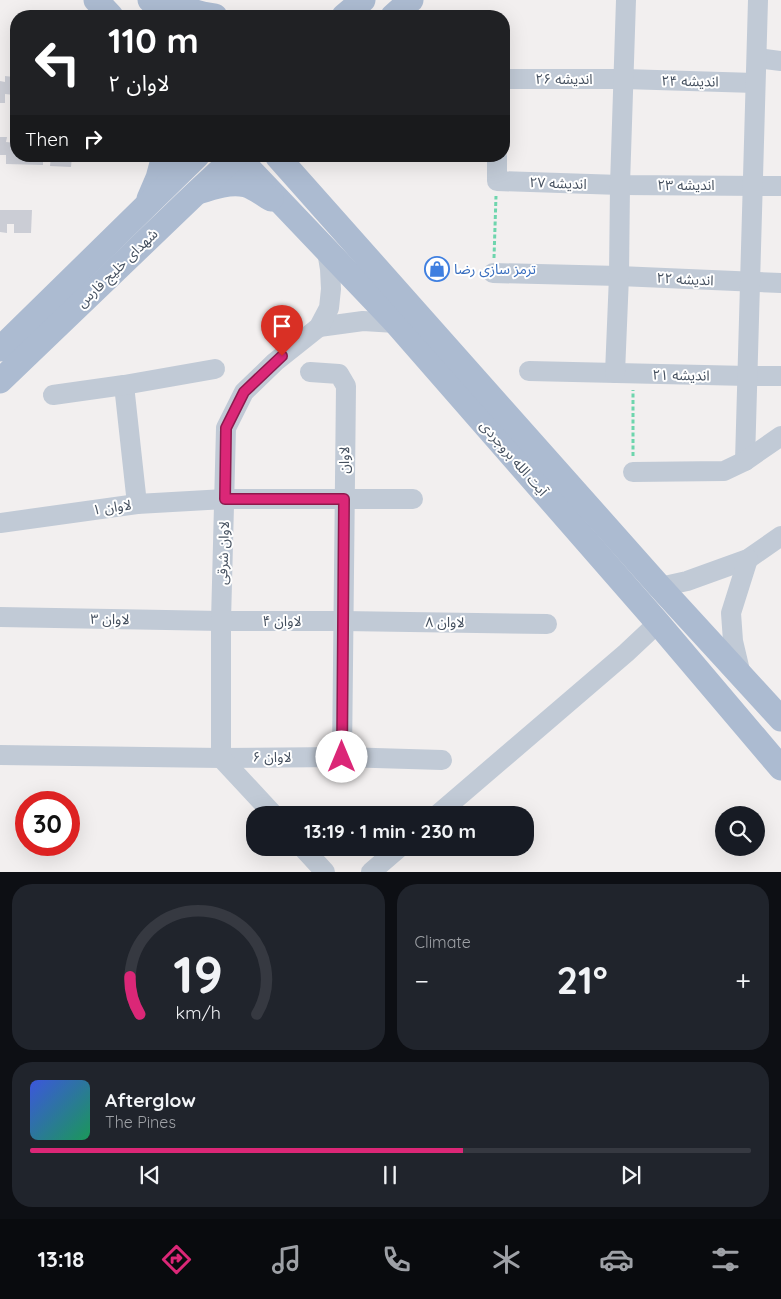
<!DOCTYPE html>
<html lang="en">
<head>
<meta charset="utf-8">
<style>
	body { margin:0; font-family:Quicksand,"Noto Sans Arabic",sans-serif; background:#20242c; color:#f1f3f6; height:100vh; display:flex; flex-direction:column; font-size:19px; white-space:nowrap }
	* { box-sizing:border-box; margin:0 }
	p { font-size:16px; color:#9ea1a6 }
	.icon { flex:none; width:28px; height:28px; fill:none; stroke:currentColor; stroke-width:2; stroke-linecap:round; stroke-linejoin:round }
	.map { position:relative; height:872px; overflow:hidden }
	.sheet { display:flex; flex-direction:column; gap:12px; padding:12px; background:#0d0f14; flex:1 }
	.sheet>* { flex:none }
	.top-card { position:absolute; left:10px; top:10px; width:500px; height:152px; border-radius:20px; box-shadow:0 5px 20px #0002; background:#202124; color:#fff; overflow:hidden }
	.buttons { position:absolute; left:715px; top:806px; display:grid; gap:10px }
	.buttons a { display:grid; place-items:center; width:50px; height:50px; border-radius:50%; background:#171b24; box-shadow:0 5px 20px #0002; font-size:25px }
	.speed { position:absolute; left:15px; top:791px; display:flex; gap:10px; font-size:25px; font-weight:700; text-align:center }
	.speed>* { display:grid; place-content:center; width:65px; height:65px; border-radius:50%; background:#171b24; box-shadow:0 5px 20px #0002; line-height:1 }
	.speed .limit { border:8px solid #d22; background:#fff; color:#111 }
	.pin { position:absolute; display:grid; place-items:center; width:42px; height:42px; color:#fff; margin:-51px -21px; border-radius:50% 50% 50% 0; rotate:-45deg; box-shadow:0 0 5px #0007 }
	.pin .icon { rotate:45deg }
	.me { position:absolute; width:55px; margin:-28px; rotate:0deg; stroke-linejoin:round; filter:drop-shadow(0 0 4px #0008) }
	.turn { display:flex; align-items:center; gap:18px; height:105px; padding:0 15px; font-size:22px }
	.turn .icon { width:65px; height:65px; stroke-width:2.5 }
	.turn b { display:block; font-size:35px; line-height:42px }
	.then { display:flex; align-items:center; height:48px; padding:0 15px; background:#0003; gap:10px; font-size:19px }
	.big { font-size:38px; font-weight:800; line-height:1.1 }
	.sheet .card { flex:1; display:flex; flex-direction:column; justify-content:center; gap:8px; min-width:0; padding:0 18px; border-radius:20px; background:#20242c }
	.sheet .dial { align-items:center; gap:0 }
	.dial svg { height:130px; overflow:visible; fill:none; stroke:#363941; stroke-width:7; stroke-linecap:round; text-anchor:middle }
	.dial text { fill:#f1f3f6; stroke:none }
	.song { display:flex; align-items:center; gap:15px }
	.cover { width:60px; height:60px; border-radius:8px; background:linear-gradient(135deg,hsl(230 70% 55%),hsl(150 70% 35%)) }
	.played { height:5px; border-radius:2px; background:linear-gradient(90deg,#db2777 60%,#363941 60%) }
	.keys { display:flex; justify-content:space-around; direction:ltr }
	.heat { display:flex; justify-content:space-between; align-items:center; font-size:28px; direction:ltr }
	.sheet .tiles { flex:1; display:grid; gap:12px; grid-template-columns:1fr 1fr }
	.card:last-child { grid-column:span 2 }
	.trip { position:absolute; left:246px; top:806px; width:288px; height:50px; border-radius:20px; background:#171b24; box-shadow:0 5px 20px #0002; font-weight:800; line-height:50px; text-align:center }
	.menu { display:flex; height:80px; justify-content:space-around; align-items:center; background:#090b0e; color:#9ea1a6 }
	.menu .icon { width:35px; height:35px }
	.menu .selected { color:#db2777 }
	.menu b { font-size:22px; color:#f1f3f6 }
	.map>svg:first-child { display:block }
	.building { fill:#cbcdd5 }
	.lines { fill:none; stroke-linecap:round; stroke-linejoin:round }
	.path { stroke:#6ed5ad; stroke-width:3; stroke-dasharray:4 2.5; stroke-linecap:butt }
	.minor { stroke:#c1cad6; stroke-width:20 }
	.major { stroke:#acbbd1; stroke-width:25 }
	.route-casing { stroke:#8e194d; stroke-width:12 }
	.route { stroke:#db2777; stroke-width:9 }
	.labels { text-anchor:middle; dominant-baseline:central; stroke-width:4; stroke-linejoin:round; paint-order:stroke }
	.street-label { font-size:14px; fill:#45505f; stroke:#fff }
	.shop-label { font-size:14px; fill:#366cbe; stroke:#fff; text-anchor:start }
</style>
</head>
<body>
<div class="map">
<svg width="781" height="872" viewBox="0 0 781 872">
	<rect width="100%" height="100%" fill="#f2efef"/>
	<g class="building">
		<path d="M5 76 14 77V81L16 82V103H13L14 95 5 94V103H0V81L5 82Z"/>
		<path d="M0 137H7L6 142 16 143V156H43V165L6 164V155H0Z"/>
		<path d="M51 156H72L71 167 50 166Z"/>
		<path d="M0 210H32L31 233H14V224H7V233L0 232Z"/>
	</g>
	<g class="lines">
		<g class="path">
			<path d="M494 258 496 196"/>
			<path d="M633 456V390"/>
		</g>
		<g class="minor">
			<path d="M757 58 781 61"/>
			<path d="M504 79H624L755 83"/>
			<path d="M497 156V181L620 185 781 186"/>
			<path d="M493 273 619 276 781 283"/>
			<path d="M319 327 363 321 396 323"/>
			<path d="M529 371 748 376H781"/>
			<path d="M310 372 339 374 346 386 342 757"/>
			<path d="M615 373 619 276 620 185 626 0"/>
			<path d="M124 385 137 504"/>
			<path d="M53 395 124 385 215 369"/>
			<path d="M745 461 758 0"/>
			<path d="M633 472 724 471 745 461 781 436"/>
			<path d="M0 523 137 504 225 499H413"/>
			<path d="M660 587 687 581 748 559 781 536"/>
			<path d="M0 617 221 621H343L547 624"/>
			<path d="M741 675 733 641 731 613 748 559"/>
			<path d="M0 755 221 758 342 757 442 760"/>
			<path d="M274 815 221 758V621L226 428 244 392 275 362 319 327 329 308 331 289 330 269 327 251"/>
			<path d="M437 815 626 653 658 623"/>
			<path d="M303 848 325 872"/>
			<path d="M371 872 399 848"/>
		</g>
		<g class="major">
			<path d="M96 0 111 16"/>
			<path d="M150 0 203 14 215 16"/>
			<path d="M344 16 363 0"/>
			<path d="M393 16 411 0"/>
			<path d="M237 156 396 323 658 623 781 768"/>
			<path d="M277 156 660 587 781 719"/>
			<path d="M198 192C213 187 231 181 246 185 255 188 263 194 271 199"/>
			<path d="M149 199 158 178 164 156"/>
			<path d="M0 349 197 156"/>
			<path d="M0 381 196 193 236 156"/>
		</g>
	</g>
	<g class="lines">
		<defs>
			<path id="route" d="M282 356 244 392 226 428 225 499H344L342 757"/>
		</defs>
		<use href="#route" class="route-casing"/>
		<use href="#route" class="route"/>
	</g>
	<defs>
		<symbol id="shop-ring" viewBox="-11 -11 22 22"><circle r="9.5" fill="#fff" stroke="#3f7fe0" stroke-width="1.5"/><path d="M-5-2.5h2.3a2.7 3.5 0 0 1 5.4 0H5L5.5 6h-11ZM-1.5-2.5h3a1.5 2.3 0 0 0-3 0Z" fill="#3f7fe0"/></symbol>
	</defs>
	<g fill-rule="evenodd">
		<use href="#shop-ring" x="423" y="255" width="28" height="28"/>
	</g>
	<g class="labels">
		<g class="street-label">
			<text x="564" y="79">اندیشه ۲۶</text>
			<text transform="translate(690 81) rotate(1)">اندیشه ۲۴</text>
			<text transform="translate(558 183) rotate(2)">اندیشه ۲۷</text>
			<text x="686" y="185">اندیشه ۲۳</text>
			<text transform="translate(117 268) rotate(-44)">شهدای خلیج فارس</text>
			<text transform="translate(685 279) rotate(3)">اندیشه ۲۲</text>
			<text transform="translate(681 375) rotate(1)">اندیشه ۲۱</text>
			<text transform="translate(514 458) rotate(49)">آیت الله بروجردی</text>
			<text transform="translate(344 460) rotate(-89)">لاوان</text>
			<text transform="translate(112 507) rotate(-8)">لاوان ۱</text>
			<text transform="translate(223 553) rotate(-88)">لاوان شرقی</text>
			<text transform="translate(110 619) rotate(1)">لاوان ۳</text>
			<text x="282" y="621">لاوان ۴</text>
			<text transform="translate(445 622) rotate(1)">لاوان ۸</text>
			<text x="272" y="757">لاوان ۶</text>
		</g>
		<g class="shop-label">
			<text x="454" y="269">ترمز سازی رضا</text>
		</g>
	</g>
</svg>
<div class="buttons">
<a><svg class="icon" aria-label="search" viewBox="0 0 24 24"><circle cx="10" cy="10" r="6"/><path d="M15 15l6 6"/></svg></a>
</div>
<div class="speed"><div class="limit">30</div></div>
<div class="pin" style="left:282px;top:356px;background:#d93025"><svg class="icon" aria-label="arrive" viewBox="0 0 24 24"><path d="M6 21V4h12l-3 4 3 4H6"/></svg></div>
<svg class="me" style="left:342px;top:757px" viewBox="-20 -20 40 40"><circle r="19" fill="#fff"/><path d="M0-13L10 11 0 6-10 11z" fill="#db2777"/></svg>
<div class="trip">13:19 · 1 min · 230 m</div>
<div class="top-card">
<div class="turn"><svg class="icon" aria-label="left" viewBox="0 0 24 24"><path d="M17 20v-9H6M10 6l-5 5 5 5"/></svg><div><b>110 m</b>لاوان ۲</div></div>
<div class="then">Then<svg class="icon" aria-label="right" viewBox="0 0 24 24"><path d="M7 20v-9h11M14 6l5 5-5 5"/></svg></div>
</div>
</div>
<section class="sheet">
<div class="tiles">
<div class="card dial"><svg viewBox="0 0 100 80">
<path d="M14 69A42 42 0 1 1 86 69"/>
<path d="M14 69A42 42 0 0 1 8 46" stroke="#db2777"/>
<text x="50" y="56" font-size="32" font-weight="700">19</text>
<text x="50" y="72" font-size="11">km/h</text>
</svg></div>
<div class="card"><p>Climate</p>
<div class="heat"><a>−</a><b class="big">21°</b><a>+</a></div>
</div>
<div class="card">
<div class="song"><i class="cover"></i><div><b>Afterglow</b><p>The Pines</p></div></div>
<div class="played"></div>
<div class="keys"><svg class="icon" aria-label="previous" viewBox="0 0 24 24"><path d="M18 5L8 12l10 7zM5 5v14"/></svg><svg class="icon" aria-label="pause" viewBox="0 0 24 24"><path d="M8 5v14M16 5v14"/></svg><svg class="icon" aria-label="next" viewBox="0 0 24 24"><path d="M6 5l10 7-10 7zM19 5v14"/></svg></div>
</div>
</div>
</section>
<nav class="menu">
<b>13:18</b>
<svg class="icon selected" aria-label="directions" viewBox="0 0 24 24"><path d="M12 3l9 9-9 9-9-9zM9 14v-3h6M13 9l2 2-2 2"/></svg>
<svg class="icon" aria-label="music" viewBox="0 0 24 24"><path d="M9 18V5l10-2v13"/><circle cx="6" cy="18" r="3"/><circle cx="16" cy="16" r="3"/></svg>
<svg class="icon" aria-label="phone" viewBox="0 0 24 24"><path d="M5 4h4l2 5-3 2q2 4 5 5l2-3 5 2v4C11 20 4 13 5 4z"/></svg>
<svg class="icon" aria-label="climate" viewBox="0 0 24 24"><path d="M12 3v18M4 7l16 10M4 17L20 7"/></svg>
<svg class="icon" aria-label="car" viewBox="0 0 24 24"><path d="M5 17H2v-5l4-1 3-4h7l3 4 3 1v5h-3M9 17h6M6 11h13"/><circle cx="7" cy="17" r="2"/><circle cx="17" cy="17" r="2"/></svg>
<svg class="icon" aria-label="filters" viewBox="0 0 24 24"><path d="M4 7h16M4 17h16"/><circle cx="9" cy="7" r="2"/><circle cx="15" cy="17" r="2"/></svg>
</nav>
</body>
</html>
